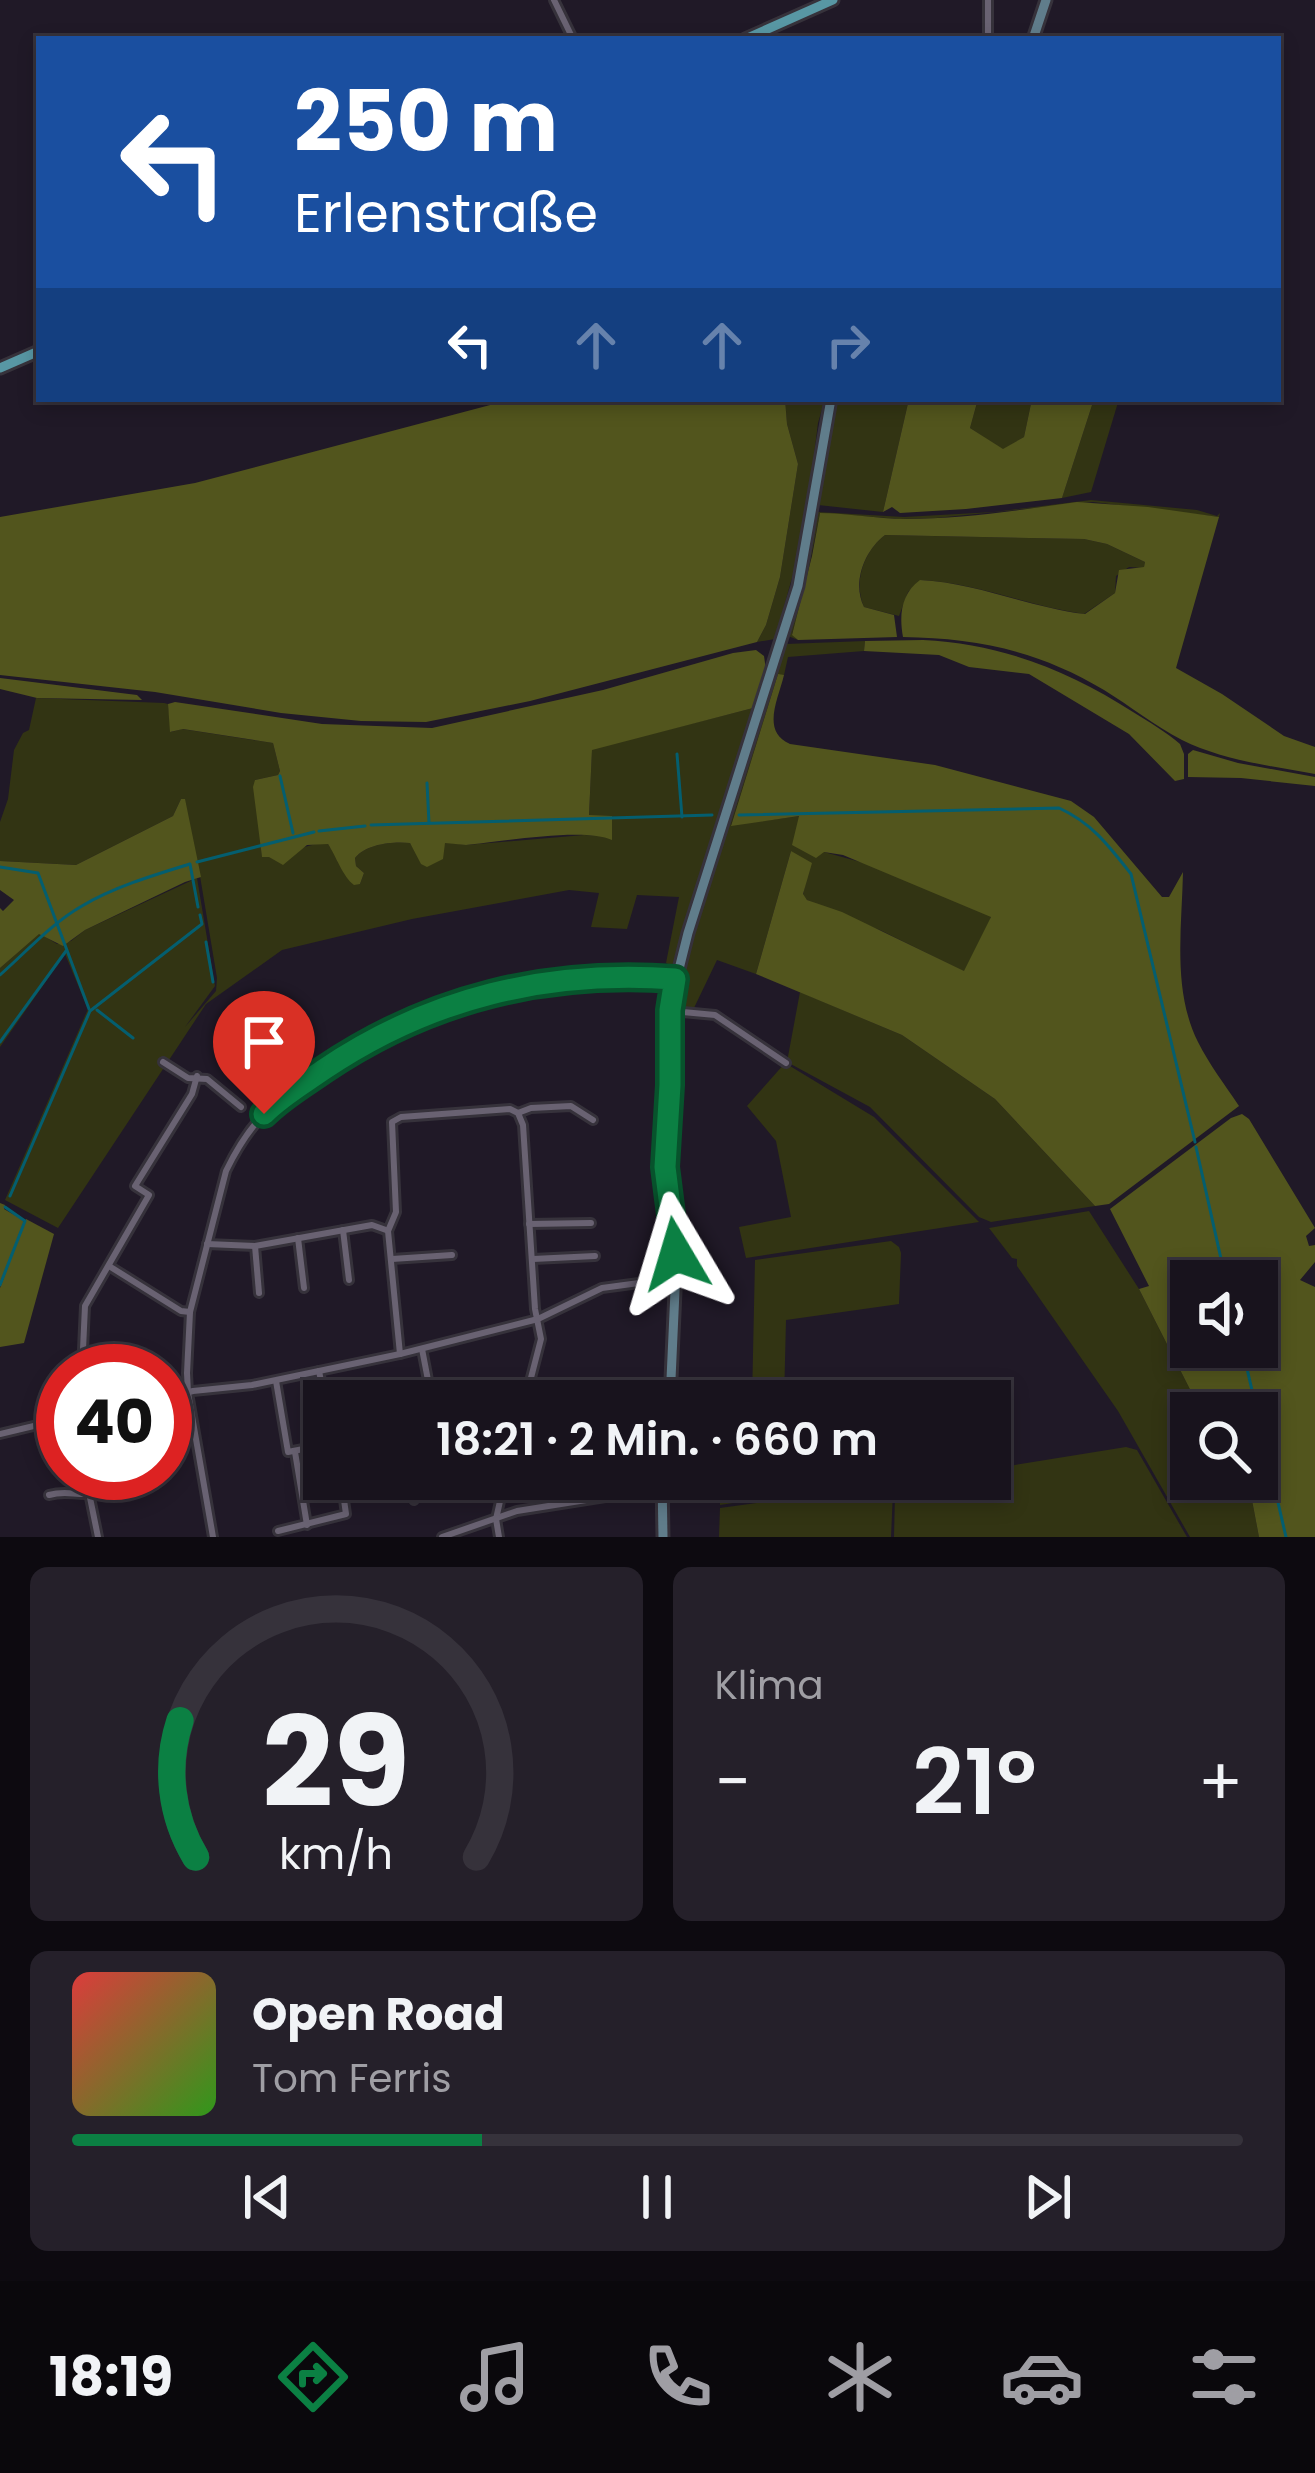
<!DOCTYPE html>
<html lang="de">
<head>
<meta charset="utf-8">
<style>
	body { margin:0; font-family:Poppins,sans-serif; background:#25202a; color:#f1f3f6; height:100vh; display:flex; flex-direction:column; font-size:45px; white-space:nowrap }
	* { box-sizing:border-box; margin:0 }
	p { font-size:39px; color:#9f9ea4 }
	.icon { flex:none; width:66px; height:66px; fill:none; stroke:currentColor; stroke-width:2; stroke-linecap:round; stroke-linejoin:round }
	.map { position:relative; height:1537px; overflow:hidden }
	.panel { display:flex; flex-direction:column; gap:30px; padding:30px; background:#0d0a10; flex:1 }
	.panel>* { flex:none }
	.top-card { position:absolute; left:36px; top:36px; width:1245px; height:366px; border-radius:0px; box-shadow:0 6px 18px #0003,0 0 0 3px #36323b; background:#1a4fa0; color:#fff; overflow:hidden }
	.controls { position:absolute; left:1170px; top:1260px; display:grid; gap:24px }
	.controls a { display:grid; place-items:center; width:108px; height:108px; border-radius:0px; background:#18131d; box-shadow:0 6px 18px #0003,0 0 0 3px #36323b; font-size:60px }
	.speed { position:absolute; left:36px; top:1344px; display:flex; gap:24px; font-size:60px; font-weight:700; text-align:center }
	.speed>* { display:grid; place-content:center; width:156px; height:156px; border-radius:50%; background:#18131d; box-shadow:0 6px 18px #0003,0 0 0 3px #36323b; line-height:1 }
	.speed .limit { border:18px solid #d22; background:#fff; color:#111 }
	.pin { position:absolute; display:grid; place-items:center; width:102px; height:102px; color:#fff; margin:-123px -51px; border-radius:50% 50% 50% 0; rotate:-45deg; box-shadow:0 0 12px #0007 }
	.pin .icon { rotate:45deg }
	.me { position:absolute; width:132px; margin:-66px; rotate:353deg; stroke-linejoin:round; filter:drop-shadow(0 0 9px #0008) }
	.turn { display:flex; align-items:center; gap:42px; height:252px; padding:0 60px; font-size:54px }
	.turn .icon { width:156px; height:156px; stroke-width:2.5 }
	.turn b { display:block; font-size:84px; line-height:102px }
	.lanes { display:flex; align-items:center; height:114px; padding:0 60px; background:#0003; justify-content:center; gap:60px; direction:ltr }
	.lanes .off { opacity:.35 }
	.big { font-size:90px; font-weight:600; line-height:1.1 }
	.panel .card { flex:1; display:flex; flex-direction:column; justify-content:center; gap:18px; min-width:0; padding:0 42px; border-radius:18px; background:#25202a }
	.panel .dial { align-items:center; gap:0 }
	.dial svg { height:312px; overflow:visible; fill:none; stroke:#36323b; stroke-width:7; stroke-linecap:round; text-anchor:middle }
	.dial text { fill:#f1f3f6; stroke:none }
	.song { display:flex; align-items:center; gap:36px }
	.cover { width:144px; height:144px; border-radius:18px; background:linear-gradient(135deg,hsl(0 70% 55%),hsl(110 70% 35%)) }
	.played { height:12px; border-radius:6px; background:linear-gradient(90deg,#0b8043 35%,#36323b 35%) }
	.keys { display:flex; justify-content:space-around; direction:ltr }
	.heat { display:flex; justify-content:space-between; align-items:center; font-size:66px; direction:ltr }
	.panel .tiles { flex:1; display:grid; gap:30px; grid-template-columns:1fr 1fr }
	.card:last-child { grid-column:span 2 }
	.trip { position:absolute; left:303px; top:1380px; width:708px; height:120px; border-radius:0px; background:#18131d; box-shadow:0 6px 18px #0003,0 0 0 3px #36323b; font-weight:600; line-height:120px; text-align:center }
	.menu { display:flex; height:192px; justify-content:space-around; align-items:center; background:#0a080c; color:#9f9ea4 }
	.menu .icon { width:84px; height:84px }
	.menu .on { color:#0b8043 }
	.menu b { font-size:54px; color:#f1f3f6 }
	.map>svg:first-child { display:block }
	.green { fill:#323413 }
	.forest { fill:#52551d; fill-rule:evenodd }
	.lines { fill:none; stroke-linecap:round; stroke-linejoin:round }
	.stream { stroke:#045e6f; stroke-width:3 }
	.street-casing { stroke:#36323b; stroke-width:12 }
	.secondary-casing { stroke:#36323b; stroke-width:15 }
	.primary-casing { stroke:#36323b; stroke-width:15 }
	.street { stroke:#696272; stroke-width:6 }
	.secondary { stroke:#607d8b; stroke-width:9 }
	.primary { stroke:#5897a4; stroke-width:9 }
	.route-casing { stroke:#07532c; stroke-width:30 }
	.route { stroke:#0b8043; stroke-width:21 }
</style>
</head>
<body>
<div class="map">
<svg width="1315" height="1537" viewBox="0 0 1315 1537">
	<rect width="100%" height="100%" fill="#201927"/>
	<g class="green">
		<path d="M785 399H825L818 423 807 512 804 513 797 560 775 639 757 642 766 625 780 577 798 464 787 424Z"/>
		<path d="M837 399H909L883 512 818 505Z"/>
		<path d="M978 399H1032L1024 437 1003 450 970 428Z"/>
		<path d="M1094 399H1119L1091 492 1062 498Z"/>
		<path d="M1091 500 1197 510 1217 516 1220 513 1219 517 1093 502 936 518 900 519 820 513 805 587 792 634 798 640 788 636 803 588 818 512 904 517 994 512Z"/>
		<path d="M885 535 1084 539 1107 544 1145 562 1144 568 1129 567 1116 576 1115 593 1084 614C1029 606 976 583 921 580L908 592 899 616 864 607C853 582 864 551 885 535Z"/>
		<path d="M865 641 864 651 788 657 784 675H778L731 825 800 816 824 852 864 863 991 916 990 922 965 972 882 931 807 900 803 895 807 876 791 851 756 974 717 960 693 1010 676 1005 685 965 786 644Z"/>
		<path d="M36 698 164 703 168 704 171 732 182 729 273 743 280 771 278 775 255 780 262 856C286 861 303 841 328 844L360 884 364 873 356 866 355 858C366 844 393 841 410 843L414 849 442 851 445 842 466 845 584 835 605 836 589 816 592 749 753 708 672 966 666 963 679 897 637 895 627 929 591 927 599 893 569 890 412 919 282 950 206 1004 58 1228 5 1200 88 1009 65 954 0 1047V968L39 933 57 944 71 941 85 930 197 878 215 986 185 1027 216 991 217 978 200 876 181 799 173 816 76 865 0 861V822L8 799 14 750 23 733 29 730Z"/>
		<path d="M800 992 902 1035 995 1099 1095 1206 991 1222 979 1217 870 1107 787 1062Z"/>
		<path d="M785 1063 874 1117 979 1222 746 1258 739 1227 791 1217 776 1141 747 1106Z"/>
		<path d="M1089 1211 1139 1289 1202 1413H1191V1479H1248L1259 1537H1190L1118 1411 1017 1266V1259L1012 1258 989 1228Z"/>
		<path d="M891 1241 899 1247 901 1253 899 1304 786 1320 784 1401H752L755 1260Z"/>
		<path d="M1126 1447 1137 1450 1187 1537H894L895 1494 898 1484 928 1479H990V1469Z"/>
		<path d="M720 1479H892L720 1505Z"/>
		<path d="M886 1485 892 1488 893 1491 891 1537H719L720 1508Z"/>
	</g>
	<g class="forest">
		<path d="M513 399H785L787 424 798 464 780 577 766 625 757 642 530 701 426 722 361 721 281 713 155 692 0 675V517L195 483Z"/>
		<path d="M909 399H978L970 428 1003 449 1024 437 1032 399H1094L1062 498 966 509 900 513 892 507 883 512Z"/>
		<path d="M1077 502 1148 507 1219 517 1176 668 1222 694 1284 736 1315 747V774C1271 766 1222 760 1182 740 1155 726 1130 706 1104 690 1039 651 977 638 903 637 899 615 901 594 920 580 977 583 1028 607 1085 614L1115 593 1119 570 1144 567 1145 562 1107 544 1084 539 885 535C864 551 852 583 864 607L894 615 897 637 798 640 792 635 812 556 820 513C848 513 877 519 905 519 963 519 1020 510 1077 502Z"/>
		<path d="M923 640C1001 644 1068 670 1133 712 1149 722 1166 732 1180 744L1184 754V779L1175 781 1129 734 1029 674 969 667 939 655 864 651 865 641Z"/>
		<path d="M756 650 764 656 766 670 753 708 592 750 589 815 612 816V840C584 827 500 842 466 845L445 843 443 859 427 867 421 864 410 843C393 841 366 844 355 858L356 866 364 873 360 884 354 885C343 877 336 856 328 844L307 845 283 865 269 857H262L253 787 255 780 278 775 280 771 273 743 183 729 170 732 168 704 175 702 322 724 432 728 603 690 733 653Z"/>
		<path d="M778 674 784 675C778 700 761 731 790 744L935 765 1071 801 1094 817 1162 897H1169L1183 872C1182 927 1172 990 1198 1042 1209 1064 1225 1085 1239 1106L1109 1204 1095 1206 995 1099 902 1035 756 974 791 851 812 863 803 894 807 900 842 912 964 971 991 917 843 855 824 852 816 858 792 845 799 816 731 826Z"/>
		<path d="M0 678 137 695 142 700 37 698 0 689Z"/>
		<path d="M1193 750 1238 763 1315 777V786L1241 778 1188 777V754Z"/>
		<path d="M181 799H185L201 877 185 882 85 930 63 946 39 934 0 968V908L3 911 14 900 0 890V861L76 865 173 816Z"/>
		<path d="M1242 1114 1249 1119 1315 1228 1306 1236 1309 1246 1315 1245V1262L1300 1280 1315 1287V1537H1259L1248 1479H1257V1413H1202L1139 1289 1149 1286 1110 1209 1231 1118ZM1191 1281H1257V1347H1191Z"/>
		<path d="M0 1203 5 1205 4 1209 23 1220V1224L0 1283Z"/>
		<path d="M26 1219 54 1234 24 1343 0 1347V1288Z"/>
	</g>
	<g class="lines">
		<g class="stream">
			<path d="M677 754 682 817"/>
			<path d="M280 776 293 833"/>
			<path d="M427 783 429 823"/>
			<path d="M739 815 1059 808C1092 823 1109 846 1131 874L1195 1142"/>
			<path d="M371 825 712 815"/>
			<path d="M319 831 365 826"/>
			<path d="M197 862 314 832"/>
			<path d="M0 867 38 873 89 1009"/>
			<path d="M206 942 213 982"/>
			<path d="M0 975C26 952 52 923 82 906 114 887 154 875 190 864L198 907"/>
			<path d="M97 1010 133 1038"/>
			<path d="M0 1042 66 951"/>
			<path d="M1196 1147 1226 1281"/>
			<path d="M10 1196 90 1011 202 924 200 915"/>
			<path d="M0 1285 25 1221 5 1207"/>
			<path d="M1242 1347 1286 1537"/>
		</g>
		<defs>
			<g id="street">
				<path d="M554 0 573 39"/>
				<path d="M988 39V0"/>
				<path d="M672 1011 715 1015 786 1063"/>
				<path d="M163 1062 188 1078 207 1079 241 1107"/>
				<path d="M518 1113 531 1108 571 1106 593 1120"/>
				<path d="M529 1224 591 1223"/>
				<path d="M343 1230 349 1280"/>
				<path d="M298 1238 304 1288"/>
				<path d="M207 1244 255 1246 372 1225 386 1230"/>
				<path d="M255 1246 259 1293"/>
				<path d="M392 1259 452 1255"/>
				<path d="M533 1259 595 1256"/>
				<path d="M109 1266 181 1311 190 1312"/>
				<path d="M422 1349 432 1401"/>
				<path d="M400 1354 388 1231 396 1212 392 1122 401 1117 510 1109 518 1113 523 1125 535 1309 541 1339 525 1401"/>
				<path d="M82 1371 85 1306 149 1195 135 1186 192 1094 197 1076"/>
				<path d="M319 1371 325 1401"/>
				<path d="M276 1381 288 1452 324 1445"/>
				<path d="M165 1398 193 1391 252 1385 400 1354 538 1319 602 1288 676 1278"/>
				<path d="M542 1401H544"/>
				<path d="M571 1401 569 1392 587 1389 589 1401H587"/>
				<path d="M0 1434 63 1419"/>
				<path d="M295 1452 307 1525"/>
				<path d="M85 1473 98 1537"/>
				<path d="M120 1473 129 1479"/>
				<path d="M86 1478 112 1473"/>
				<path d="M366 1479 367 1480"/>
				<path d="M410 1479 414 1500"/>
				<path d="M49 1495C66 1490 73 1495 89 1494"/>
				<path d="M278 1531 346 1514 341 1479"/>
				<path d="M213 1537 188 1393 187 1373 190 1312 226 1171C237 1148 254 1122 274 1104 287 1092 304 1083 319 1073 391 1024 478 989 565 979 601 975 639 977 675 979"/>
				<path d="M442 1537 517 1511 662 1488"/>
				<path d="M499 1537 496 1519 505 1479"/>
			</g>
			<g id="secondary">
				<path d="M1033 39 1046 0"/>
				<path d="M670 1401 676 1269 665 1167 673 993 688 933 798 586 831 399"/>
				<path d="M662 1479 663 1537"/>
			</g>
			<g id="primary">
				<path d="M745 39 833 0"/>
				<path d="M0 368 39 351"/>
			</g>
		</defs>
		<use href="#street" class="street-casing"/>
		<use href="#secondary" class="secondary-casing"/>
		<use href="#primary" class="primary-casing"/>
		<use href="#street" class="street"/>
		<use href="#secondary" class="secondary"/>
		<use href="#primary" class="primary"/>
	</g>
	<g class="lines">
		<defs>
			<path id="route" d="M264 1114C282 1096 303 1084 323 1070 431 997 547 970 675 979L670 1010V1085L665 1167 676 1254"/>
		</defs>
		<use href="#route" class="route-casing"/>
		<use href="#route" class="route"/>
	</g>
</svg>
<div class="controls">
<a><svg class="icon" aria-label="sound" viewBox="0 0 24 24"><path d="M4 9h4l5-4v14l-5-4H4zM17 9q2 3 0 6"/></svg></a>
<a><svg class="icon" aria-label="search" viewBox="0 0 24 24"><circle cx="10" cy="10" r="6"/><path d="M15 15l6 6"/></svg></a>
</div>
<div class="speed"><div class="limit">40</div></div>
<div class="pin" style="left:264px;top:1114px;background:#d93025"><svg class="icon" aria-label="arrive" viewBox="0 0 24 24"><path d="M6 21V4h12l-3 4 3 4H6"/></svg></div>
<svg class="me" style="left:676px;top:1254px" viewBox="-20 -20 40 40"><path d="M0-17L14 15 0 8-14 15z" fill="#0b8043" stroke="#fff" stroke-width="4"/></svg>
<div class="trip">18:21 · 2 Min. · 660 m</div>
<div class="top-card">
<div class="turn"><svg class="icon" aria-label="left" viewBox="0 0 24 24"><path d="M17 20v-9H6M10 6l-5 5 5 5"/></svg><div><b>250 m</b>Erlenstraße</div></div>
<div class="lanes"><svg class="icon" aria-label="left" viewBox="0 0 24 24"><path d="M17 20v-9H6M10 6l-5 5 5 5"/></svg><svg class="icon off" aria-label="ahead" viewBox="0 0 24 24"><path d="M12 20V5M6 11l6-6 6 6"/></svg><svg class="icon off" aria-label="ahead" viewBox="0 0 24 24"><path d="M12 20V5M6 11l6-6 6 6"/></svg><svg class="icon off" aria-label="right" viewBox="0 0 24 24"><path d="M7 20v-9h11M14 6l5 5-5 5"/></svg></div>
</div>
</div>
<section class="panel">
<div class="tiles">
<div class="card dial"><svg viewBox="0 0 100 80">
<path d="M14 69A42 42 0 1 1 86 69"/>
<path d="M14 69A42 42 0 0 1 10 34" stroke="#0b8043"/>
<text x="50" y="56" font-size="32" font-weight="700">29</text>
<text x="50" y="72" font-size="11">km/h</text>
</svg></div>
<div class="card"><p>Klima</p>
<div class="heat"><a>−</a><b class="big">21°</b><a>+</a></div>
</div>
<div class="card">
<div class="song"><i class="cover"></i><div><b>Open Road</b><p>Tom Ferris</p></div></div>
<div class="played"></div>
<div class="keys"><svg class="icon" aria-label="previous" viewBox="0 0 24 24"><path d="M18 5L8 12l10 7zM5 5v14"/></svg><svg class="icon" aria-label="pause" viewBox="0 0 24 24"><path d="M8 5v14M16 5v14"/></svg><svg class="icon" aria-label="next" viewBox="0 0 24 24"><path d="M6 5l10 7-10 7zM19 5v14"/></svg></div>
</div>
</div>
</section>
<nav class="menu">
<b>18:19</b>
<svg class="icon on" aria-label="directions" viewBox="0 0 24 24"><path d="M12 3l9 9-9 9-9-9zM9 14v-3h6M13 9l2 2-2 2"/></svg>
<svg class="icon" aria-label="music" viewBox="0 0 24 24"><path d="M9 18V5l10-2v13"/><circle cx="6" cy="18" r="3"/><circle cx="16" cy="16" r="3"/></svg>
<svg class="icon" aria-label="phone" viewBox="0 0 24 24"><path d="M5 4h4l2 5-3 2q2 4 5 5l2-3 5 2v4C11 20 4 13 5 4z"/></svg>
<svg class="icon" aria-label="climate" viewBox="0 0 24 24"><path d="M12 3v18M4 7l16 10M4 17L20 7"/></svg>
<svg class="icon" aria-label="car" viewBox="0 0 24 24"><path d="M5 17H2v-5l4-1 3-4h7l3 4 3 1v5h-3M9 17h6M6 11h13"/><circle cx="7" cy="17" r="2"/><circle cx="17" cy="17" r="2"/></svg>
<svg class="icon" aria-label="filters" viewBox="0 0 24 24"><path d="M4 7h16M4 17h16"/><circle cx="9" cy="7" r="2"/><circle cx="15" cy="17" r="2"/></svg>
</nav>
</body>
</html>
